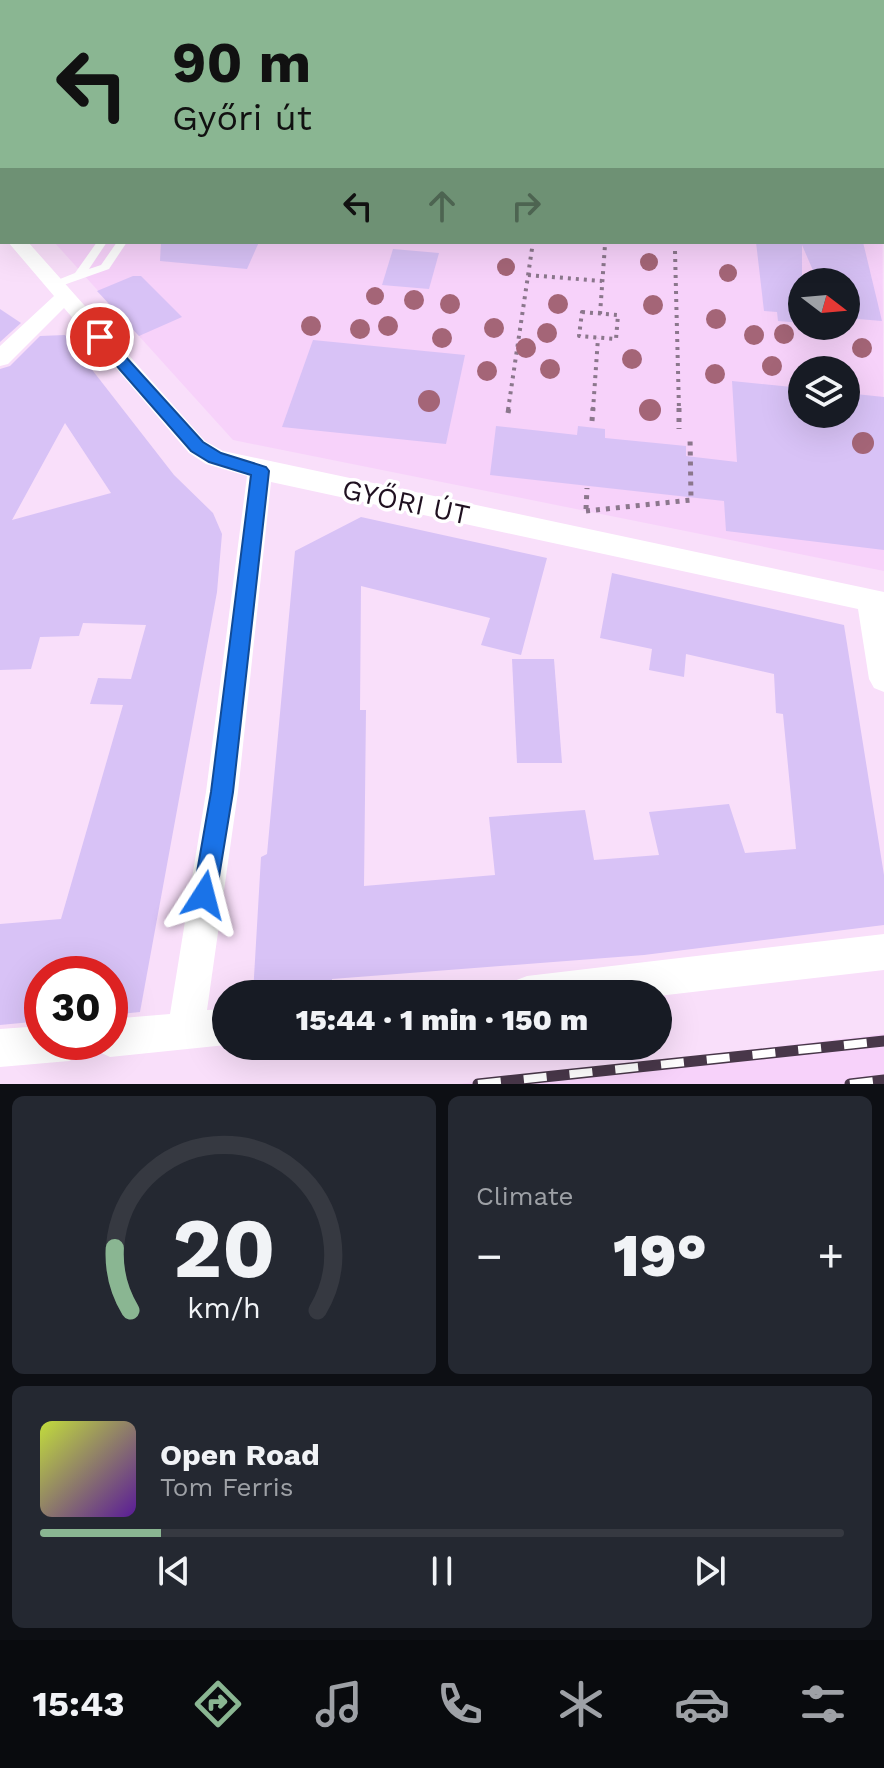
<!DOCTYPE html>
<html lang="en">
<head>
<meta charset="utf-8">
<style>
	body { margin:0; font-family:"Work Sans",sans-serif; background:#242831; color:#f1f3f6; height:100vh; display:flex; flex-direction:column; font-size:30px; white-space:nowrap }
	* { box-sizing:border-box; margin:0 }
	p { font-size:26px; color:#9ea1a6 }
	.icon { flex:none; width:44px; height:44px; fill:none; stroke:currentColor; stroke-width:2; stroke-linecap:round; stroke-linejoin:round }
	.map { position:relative; height:1084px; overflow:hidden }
	.side { display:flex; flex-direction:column; gap:12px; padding:12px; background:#0d0f14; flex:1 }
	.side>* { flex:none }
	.guide { position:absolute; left:0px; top:0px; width:884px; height:244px; box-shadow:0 8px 32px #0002; background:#8ab692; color:#111; overflow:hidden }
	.needle { width:52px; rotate:106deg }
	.buttons { position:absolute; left:788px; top:268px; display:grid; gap:16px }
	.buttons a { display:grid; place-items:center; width:72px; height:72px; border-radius:50%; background:#171b24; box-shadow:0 8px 32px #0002; font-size:40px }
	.speed { position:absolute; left:24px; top:956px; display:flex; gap:16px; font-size:40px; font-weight:700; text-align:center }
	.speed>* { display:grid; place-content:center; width:104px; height:104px; border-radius:50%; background:#171b24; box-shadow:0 8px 32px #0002; line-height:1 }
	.speed .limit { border:12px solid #d22; background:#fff; color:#111 }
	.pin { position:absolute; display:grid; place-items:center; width:68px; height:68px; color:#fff; margin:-34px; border:4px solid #fff; border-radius:50%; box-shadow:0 2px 8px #0007 }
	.me { position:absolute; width:88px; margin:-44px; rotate:9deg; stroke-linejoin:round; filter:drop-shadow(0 0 6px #0008) }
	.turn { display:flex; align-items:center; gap:28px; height:168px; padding:0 40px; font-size:36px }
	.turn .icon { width:104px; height:104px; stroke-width:2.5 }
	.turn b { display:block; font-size:56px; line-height:68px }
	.lanes { display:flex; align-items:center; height:76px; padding:0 40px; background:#0003; justify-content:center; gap:40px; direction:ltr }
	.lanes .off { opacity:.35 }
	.big { font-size:60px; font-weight:800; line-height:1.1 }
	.side .widget { flex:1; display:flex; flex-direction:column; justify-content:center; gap:12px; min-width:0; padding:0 28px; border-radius:12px; background:#242831 }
	.side .dial { align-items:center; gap:0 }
	.dial svg { height:208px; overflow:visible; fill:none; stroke:#363941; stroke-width:7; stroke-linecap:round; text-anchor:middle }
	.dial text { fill:#f1f3f6; stroke:none }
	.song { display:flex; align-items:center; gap:24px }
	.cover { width:96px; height:96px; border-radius:12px; background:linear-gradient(135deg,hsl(70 70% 55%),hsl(270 70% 35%)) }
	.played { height:8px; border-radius:4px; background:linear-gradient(90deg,#8ab692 15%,#363941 15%) }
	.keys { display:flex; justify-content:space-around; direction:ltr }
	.heat { display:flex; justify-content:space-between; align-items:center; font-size:44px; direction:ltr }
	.side .tiles { flex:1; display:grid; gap:12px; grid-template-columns:1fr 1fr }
	.widget:last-child { grid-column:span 2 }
	.trip { position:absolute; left:212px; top:980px; width:460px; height:80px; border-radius:40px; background:#171b24; box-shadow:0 8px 32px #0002; font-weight:800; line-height:80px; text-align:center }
	.tabs { display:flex; height:128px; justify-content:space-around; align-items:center; background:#090b0e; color:#9ea1a6 }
	.tabs .icon { width:56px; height:56px }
	.tabs .current { color:#8ab692 }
	.tabs b { font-size:36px; color:#f1f3f6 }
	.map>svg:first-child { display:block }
	.built { fill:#f7d2fa; fill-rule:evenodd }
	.building { fill:#d8c2f6; fill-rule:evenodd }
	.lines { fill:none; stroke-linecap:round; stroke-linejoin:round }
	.path-far2 { stroke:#8b778c; stroke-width:3; stroke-dasharray:2 4; stroke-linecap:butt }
	.path-far1 { stroke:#8b778c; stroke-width:4; stroke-dasharray:3 5; stroke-linecap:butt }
	.path { stroke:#8b778c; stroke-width:5; stroke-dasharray:4 6; stroke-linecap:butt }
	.lane { fill:#fff; fill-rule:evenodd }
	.street { fill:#fff; fill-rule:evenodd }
	.secondary { fill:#fff; fill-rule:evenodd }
	.rail-casing { stroke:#483749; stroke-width:11 }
	.rail { stroke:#fff; stroke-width:8; stroke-dasharray:23; stroke-linecap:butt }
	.tree { fill:#a46577 }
	.route { fill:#1a73e8; stroke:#114b97; stroke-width:2 }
	.labels { text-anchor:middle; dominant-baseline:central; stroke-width:7; stroke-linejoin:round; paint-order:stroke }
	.street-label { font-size:28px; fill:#1f1020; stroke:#fff }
</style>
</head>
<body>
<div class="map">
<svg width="884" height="1084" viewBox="0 0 884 1084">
	<rect width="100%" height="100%" fill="#f9dffa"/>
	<g class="built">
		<path d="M0 0H507L2 4Z"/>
		<path d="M882 123 884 571 233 440 54 242H882ZM802 282H846V326H802ZM802 370H846V414H802Z"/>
		<path d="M884 1034V1084H458Z"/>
	</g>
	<g class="building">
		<path d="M161 242H259L247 269 160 261Z"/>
		<path d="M756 242H863L882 321 846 318V282H818L802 245V323L778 321 777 312 764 311Z"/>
		<path d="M393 249 439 253 429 289 382 285Z"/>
		<path d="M133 276H141L182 317 139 336 97 291Z"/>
		<path d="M0 309 21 323 0 342Z"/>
		<path d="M65 335 174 475 213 513 222 534 217 592 140 1012 110 1015V974H42V1021L0 1025V924L61 919 123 705 90 704 98 678 131 679 146 625 83 623 79 636 40 637 31 669 0 670V369L10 366 40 336ZM65 423 111 493 12 520Z"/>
		<path d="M313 340 465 355 446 444 282 427Z"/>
		<path d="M732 381 802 388V414H846V393L884 397V550L726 531 724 501 490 475 496 426 577 435 578 426 605 429V438L686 446V456L737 462Z"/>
		<path d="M361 517 547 558 521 655 481 645 490 618 361 586 360 710H366L364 886 495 875 489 817 585 810 594 860 659 855 649 812 729 804 745 853 796 849 783 714 776 713 774 674 686 654 684 677 649 670 652 649 600 638 612 573 844 625 884 875V925L644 955 332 979V988L253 994 261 857 267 854 295 551Z"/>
		<path d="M512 659H554L562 763H517Z"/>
	</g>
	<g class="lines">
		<path class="path-far2" d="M162 2 165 0"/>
		<g class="path-far1">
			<path d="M675 251 679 410"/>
			<path d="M528 275 602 281"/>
			<path d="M582 312 618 315 616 339 579 336Z"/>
			<path d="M600 314 605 245"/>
			<path d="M508 410 533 242"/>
			<path d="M593 410 598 338"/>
		</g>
		<g class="path">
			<path d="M679 408V429"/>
			<path d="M508 413 509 408"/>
			<path d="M592 421 593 408"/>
			<path d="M586 509 587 488"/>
			<path d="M586 511 691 500 690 436"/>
		</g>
		<g class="lane">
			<path d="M882 142 884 143V155L882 154Z"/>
			<path d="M97 242H107L89 269 101 265 117 242H127L109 269 58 287H50V283L75 273Z"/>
		</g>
		<g class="street">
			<path d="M120 0H136L119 2Z"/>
			<path d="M697 0H726L727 2H698Z"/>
			<path d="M2 76V87L0 88V77Z"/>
			<path d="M0 214 2 215V229L0 228Z"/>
			<path d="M8 242H28L205 441 223 451 884 592V692L874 688 869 679 858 609 271 482 238 792 207 1010 226 1009V1045L110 1057 97 1051 93 1042H110V1019L170 1014 206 792 247 476 206 464 189 453 64 308 8 364 0 366V346L54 296Z"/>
			<path d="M884 934V970L658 996 509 994 514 981 527 976Z"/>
			<path d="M42 1026V1042H88L82 1055 69 1061 0 1067V1029Z"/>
		</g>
		<g class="secondary">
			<rect x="0" y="8" width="2" height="12"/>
			<rect x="0" y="37" width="2" height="14"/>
			<rect x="882" y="96" width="2" height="14"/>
		</g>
		<defs>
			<g id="rail">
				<path d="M478 1084 884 1041"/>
				<path d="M850 1084 884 1080"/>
			</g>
		</defs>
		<use href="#rail" class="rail-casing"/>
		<use href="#rail" class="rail"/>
	</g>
	<g class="tree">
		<circle cx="649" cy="262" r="9"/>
		<circle cx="506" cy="267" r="9"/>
		<circle cx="728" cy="273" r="9"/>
		<circle cx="375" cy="296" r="9"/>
		<circle cx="414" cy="300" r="10"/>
		<circle cx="450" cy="304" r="10"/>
		<circle cx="558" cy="304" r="10"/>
		<circle cx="653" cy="305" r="10"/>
		<circle cx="716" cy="319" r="10"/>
		<circle cx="311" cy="326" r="10"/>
		<circle cx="388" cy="326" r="10"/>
		<circle cx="494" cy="328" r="10"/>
		<circle cx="360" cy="329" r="10"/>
		<circle cx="547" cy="333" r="10"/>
		<circle cx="784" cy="334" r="10"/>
		<circle cx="754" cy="335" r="10"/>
		<circle cx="442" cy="338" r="10"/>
		<circle cx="526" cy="348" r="10"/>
		<circle cx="862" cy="348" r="10"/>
		<circle cx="632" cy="359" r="10"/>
		<circle cx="772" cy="366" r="10"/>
		<circle cx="550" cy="369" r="10"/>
		<circle cx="487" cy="371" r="10"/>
		<circle cx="715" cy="374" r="10"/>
		<circle cx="429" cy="401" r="11"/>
		<circle cx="650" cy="410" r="11"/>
		<circle cx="863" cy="443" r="11"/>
	</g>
	<path class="route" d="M100 333 105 334 203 442 221 453 266 467 269 471 233 792 216 895 213 904 204 907 196 904 193 895 211 792 251 475 209 462 191 451 95 341 92 337Z"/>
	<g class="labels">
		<g class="street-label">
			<text transform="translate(406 502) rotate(12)">GYŐRI ÚT</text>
		</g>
	</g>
</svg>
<div class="buttons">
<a><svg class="needle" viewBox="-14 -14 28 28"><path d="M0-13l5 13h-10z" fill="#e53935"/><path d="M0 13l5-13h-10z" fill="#9ea1a6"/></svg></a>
<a><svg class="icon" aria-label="layers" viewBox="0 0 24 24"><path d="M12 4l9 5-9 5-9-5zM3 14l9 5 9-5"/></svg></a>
</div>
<div class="speed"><div class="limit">30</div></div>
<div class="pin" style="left:100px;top:337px;background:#d93025"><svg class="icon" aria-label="arrive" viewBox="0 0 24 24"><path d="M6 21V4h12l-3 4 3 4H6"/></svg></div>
<svg class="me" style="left:204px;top:895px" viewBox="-20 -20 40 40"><path d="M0-17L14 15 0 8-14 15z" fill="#1a73e8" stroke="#fff" stroke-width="4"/></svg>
<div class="trip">15:44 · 1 min · 150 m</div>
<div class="guide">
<div class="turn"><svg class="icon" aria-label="left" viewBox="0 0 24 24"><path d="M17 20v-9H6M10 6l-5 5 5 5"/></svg><div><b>90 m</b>Győri út</div></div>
<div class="lanes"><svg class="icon" aria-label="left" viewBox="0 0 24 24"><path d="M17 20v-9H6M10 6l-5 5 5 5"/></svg><svg class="icon off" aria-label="ahead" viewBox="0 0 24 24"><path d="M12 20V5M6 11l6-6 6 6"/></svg><svg class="icon off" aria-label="right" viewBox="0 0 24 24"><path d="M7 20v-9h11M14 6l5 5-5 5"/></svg></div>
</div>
</div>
<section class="side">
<div class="tiles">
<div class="widget dial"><svg viewBox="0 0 100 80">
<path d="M14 69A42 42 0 1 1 86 69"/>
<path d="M14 69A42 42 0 0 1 8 45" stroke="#8ab692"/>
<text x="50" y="56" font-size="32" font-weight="700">20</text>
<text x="50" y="72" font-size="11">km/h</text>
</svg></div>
<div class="widget"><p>Climate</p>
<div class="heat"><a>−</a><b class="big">19°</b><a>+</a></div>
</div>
<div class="widget">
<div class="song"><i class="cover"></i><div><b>Open Road</b><p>Tom Ferris</p></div></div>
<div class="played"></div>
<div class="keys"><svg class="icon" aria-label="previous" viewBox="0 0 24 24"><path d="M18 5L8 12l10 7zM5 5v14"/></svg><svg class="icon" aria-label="pause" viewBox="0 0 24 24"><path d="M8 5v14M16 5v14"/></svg><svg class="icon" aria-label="next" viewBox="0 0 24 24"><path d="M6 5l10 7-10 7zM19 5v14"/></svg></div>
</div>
</div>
</section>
<nav class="tabs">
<b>15:43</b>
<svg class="icon current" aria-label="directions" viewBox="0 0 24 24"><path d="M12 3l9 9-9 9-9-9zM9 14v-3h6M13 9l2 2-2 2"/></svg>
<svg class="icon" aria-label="music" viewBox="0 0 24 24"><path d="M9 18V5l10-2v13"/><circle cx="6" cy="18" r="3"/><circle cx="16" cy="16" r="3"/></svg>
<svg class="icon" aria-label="phone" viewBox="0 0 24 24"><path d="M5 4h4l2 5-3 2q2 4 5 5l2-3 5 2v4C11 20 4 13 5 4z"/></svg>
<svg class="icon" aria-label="climate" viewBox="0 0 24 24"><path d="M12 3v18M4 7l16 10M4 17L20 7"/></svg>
<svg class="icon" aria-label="car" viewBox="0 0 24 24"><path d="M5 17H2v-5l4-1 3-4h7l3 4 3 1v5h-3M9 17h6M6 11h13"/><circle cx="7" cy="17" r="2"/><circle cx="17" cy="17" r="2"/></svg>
<svg class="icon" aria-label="filters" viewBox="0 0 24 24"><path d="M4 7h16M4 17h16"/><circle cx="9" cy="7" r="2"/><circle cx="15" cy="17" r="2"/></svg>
</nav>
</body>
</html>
